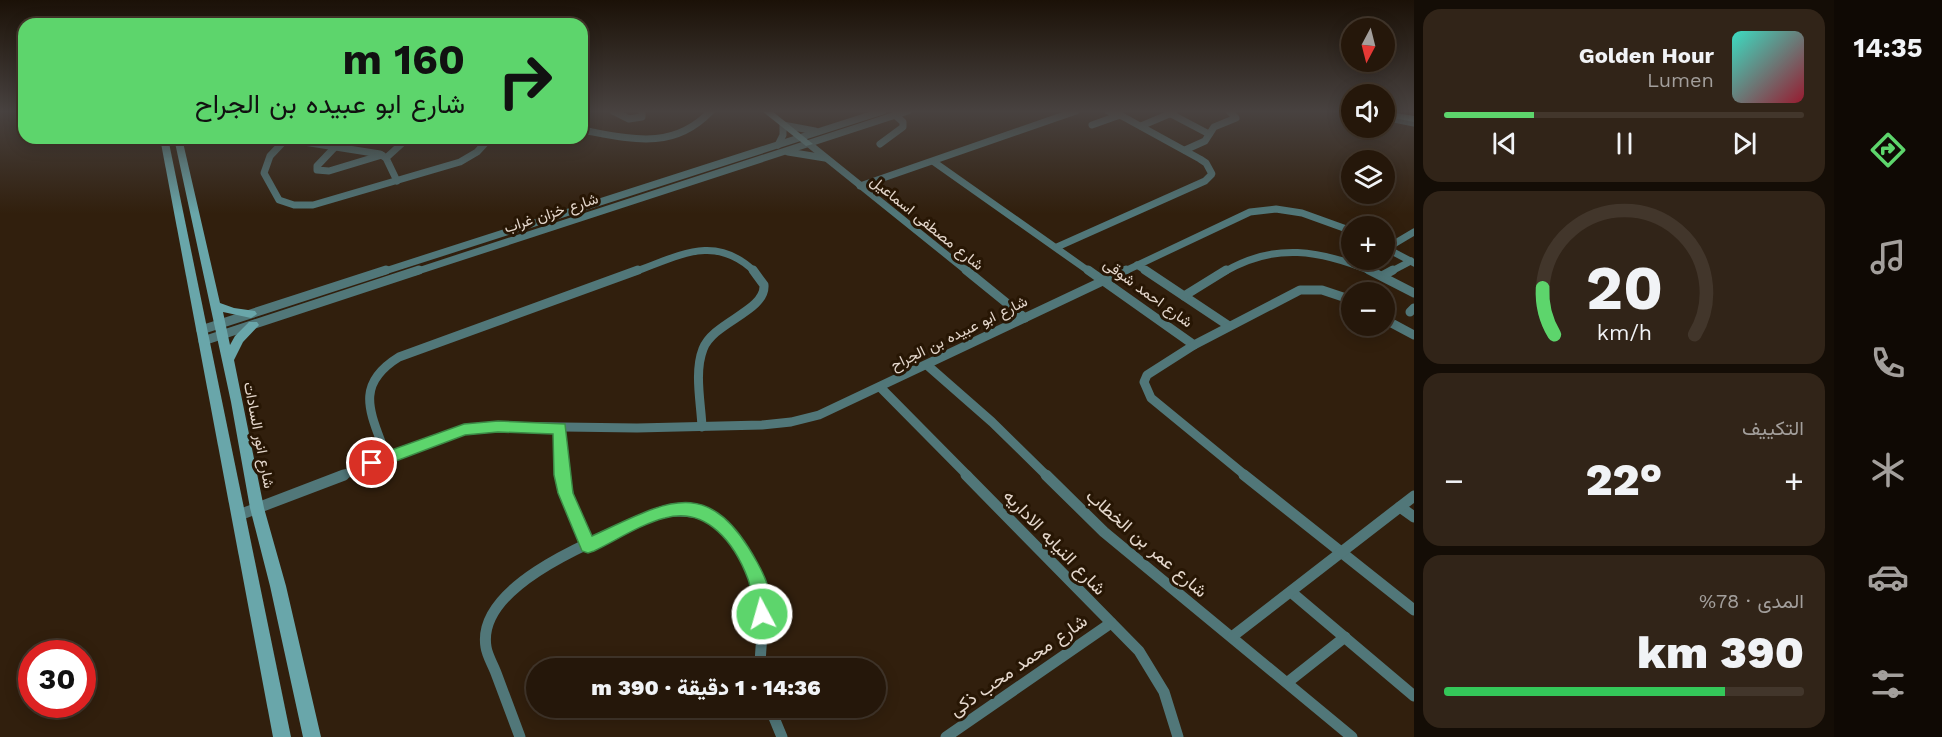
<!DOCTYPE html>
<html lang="ar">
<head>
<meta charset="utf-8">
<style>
	body { margin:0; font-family:"Work Sans",Vazirmatn,sans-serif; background:#312418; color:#f1f3f6; direction:rtl; height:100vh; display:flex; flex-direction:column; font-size:22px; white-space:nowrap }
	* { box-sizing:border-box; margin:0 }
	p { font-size:20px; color:#a39f9c }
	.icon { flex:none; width:33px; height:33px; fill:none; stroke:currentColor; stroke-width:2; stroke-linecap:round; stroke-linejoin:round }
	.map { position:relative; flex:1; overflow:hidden; direction:ltr }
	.details { display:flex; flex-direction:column; gap:9px; padding:9px; background:#140d06; width:420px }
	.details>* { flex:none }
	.hud { position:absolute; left:18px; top:18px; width:570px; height:126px; border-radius:18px; box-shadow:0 3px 15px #0003,0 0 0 2px #42362b; direction:rtl; background:#5dd56c; color:#111; overflow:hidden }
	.needle { width:39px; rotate:187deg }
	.controls { position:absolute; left:1341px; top:18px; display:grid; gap:12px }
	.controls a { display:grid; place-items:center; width:54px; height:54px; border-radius:50%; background:#25170a; box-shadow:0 3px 15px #0003,0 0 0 2px #42362b; font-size:30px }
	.speed { position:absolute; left:18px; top:640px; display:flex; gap:12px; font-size:30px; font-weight:700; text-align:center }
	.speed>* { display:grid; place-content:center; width:78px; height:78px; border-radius:50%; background:#25170a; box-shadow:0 3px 15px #0003,0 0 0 2px #42362b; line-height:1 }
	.speed .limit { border:9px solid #d22; background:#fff; color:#111 }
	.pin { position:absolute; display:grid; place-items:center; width:51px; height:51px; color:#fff; margin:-26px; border:3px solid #fff; border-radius:50%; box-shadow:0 2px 6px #0007 }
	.me { position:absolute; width:66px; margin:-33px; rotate:354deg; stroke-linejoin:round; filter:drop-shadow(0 0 4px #0008) }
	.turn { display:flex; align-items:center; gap:21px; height:126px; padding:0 24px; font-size:27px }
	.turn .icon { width:78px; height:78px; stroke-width:2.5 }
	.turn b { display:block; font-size:42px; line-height:51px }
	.big { font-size:45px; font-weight:800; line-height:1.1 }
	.details .tile { flex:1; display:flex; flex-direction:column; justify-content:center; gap:9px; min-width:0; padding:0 21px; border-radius:18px; background:#312418 }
	.details .dial { align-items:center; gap:0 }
	.dial svg { height:156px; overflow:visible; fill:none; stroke:#42362b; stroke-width:7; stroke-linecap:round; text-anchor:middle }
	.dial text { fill:#f1f3f6; stroke:none }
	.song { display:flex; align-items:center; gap:18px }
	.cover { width:72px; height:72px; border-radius:9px; background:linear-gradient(135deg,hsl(170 70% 55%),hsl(350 70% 35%)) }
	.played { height:6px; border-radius:3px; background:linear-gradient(90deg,#5dd56c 25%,#42362b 25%) }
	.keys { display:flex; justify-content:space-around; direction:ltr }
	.heat { display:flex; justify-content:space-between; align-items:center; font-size:33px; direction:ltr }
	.charge { height:9px; border-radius:4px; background:linear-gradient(90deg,#34c759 78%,#42362b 0) }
	.trip { position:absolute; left:526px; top:658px; width:360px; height:60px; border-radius:30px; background:#25170a; box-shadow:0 3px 15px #0003,0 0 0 2px #42362b; font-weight:800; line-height:60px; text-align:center; direction:rtl }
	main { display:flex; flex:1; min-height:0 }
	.menu { display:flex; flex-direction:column; width:108px; justify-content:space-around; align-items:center; background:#0f0904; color:#a39f9c }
	.menu .icon { width:42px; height:42px }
	.menu .selected { color:#5dd56c }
	.menu b { font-size:27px; color:#f1f3f6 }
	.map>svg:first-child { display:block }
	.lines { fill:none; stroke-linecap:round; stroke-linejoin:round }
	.street-far2 { stroke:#517779; stroke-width:7 }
	.street-far1 { stroke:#517779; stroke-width:9 }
	.street { stroke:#517779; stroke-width:11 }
	.secondary { fill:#69a6aa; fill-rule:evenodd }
	.route { fill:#5dd56c; stroke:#3c8a46; stroke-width:1.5 }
	.labels { text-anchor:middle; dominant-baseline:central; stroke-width:6; stroke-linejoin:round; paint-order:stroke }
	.street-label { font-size:15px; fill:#e5d8cd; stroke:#271604 }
	.near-street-label { font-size:18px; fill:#e5d8cd; stroke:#271604 }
</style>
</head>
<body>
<main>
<nav class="menu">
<b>14:35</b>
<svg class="icon selected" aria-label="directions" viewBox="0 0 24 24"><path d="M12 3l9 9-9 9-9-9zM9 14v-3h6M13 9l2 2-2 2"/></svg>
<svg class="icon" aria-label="music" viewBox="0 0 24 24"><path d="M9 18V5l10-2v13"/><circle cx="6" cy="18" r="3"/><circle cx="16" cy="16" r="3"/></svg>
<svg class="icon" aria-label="phone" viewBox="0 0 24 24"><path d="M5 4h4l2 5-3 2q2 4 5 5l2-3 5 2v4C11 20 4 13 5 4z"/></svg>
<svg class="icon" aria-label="climate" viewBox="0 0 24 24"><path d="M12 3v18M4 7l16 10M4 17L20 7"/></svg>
<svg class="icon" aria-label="car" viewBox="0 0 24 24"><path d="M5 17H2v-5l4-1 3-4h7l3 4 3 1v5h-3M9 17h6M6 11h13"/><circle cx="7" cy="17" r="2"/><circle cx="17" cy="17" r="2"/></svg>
<svg class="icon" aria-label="filters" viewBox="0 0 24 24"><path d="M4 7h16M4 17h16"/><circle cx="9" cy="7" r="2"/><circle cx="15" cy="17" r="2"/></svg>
</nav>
<section class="details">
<div class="tile">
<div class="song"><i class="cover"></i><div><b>Golden Hour</b><p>Lumen</p></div></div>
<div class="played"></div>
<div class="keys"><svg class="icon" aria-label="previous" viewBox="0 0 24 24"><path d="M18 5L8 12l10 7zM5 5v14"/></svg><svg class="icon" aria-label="pause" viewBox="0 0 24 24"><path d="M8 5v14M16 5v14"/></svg><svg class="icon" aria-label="next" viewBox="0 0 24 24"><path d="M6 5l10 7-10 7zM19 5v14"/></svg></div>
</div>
<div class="tile dial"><svg viewBox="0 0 100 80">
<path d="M14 69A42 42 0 1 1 86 69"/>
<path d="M14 69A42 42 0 0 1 8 45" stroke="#5dd56c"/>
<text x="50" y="56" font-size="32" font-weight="700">20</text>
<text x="50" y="72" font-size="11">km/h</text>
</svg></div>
<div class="tile"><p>التكييف</p>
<div class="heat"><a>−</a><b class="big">22°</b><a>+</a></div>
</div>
<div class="tile"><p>المدى · 78%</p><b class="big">390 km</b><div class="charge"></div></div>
</section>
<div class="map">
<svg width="1414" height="737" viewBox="0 0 1414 737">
	<rect width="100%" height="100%" fill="#311f0d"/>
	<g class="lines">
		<g class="street-far2">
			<path d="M613 111 629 119 642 117V111"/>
			<path d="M1171 114 1209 134"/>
			<path d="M1384 117 1414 123"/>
			<path d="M1092 125 1120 115"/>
			<path d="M1141 126 1174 112"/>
			<path d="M582 130C631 139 673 151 711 111"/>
			<path d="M287 138 270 156 264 173 279 200 294 205H313L460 162 477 152 490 138"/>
			<path d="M285 139 380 154 386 158 397 181"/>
			<path d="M809 144 968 272"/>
			<path d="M880 144 903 127V122L895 115"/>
			<path d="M778 145 783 135V125L815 131"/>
			<path d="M336 146 317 166V170L329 171 382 155"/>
			<path d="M1185 150 1205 141 1214 127 1236 118 1229 111"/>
			<path d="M788 152 825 158"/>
			<path d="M386 158 408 138"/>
			<path d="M934 162 1090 272"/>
			<path d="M860 186 1076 111"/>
			<path d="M1057 247 1205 181 1212 174 1206 163 1200 159 1120 115 1108 111"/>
			<path d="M1384 247 1414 263"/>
			<path d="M1387 248 1414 232"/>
			<path d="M1137 265 1148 272"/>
			<path d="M382 272 883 111"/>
			<path d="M415 272 908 111"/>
			<path d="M634 272C679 256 715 233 755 272"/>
			<path d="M1123 272 1250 212 1276 209 1302 213 1352 231"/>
			<path d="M1224 272C1275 242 1320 250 1373 272"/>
			<path d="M1390 272 1411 261"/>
		</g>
		<g class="street-far1">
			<path d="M966 270 1025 318"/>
			<path d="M1088 270 1194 345"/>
			<path d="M1145 270 1229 326"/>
			<path d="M1369 270 1414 293"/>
			<path d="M1382 276 1393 270"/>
			<path d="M1184 296 1226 270"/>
			<path d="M1410 312 1414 308"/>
			<path d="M1384 319 1414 335"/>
			<path d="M201 330 386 270"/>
			<path d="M203 341 419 270"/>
			<path d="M927 365 992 422 1047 476"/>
			<path d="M880 387 968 476"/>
			<path d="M702 427C701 403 694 372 703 349 713 322 766 311 764 285L753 270"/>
			<path d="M560 428 564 476"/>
			<path d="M387 458C372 415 352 386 399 357L638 270"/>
			<path d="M340 476 464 429 498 426 637 428 762 425 791 422 819 415 1126 270"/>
			<path d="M1246 476 1151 398 1144 382 1147 375 1194 345 1300 290H1322L1352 300"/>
		</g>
		<g class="street">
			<path d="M564 475 570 502 588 546"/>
			<path d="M966 475 1139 651 1164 692 1178 737"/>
			<path d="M1046 475 1104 532 1352 737"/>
			<path d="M1244 475 1414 610"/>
			<path d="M1400 507 1414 517"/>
			<path d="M239 515 344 475"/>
			<path d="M1291 592 1414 696"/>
			<path d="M1233 636 1414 496"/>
			<path d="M1288 682 1345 637"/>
			<path d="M770 708 782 737"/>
			<path d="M520 737C512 716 504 694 496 673 493 665 487 655 486 647 475 580 614 533 661 512 704 507 723 518 744 556 752 569 759 583 761 599 765 622 760 646 760 669"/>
			<path d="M946 737 1111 623"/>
		</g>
		<g class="secondary">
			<path d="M762 111H772L813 144 806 146Z"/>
			<path d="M1384 111 1414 116V122L1384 116Z"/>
			<path d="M160 138H168L291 737H273Z"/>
			<path d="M174 138H182L220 303 234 308 255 311 257 314 251 318 223 312 230 345 235 336 249 322H257L259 325 243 342 234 360 264 508 286 586 321 737H303L270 586 250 508 231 402Z"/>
		</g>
	</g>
	<linearGradient id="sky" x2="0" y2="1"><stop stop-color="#1b1107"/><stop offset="0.52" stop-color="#484240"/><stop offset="1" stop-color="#484240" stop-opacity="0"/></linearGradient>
	<rect width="1414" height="214" fill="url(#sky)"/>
	<path class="route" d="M498 421 565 424 573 493 592 536C668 501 708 473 757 562 766 578 776 601 768 619L762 622 755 619C750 607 753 592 748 579 735 544 707 506 665 518 641 524 617 540 594 551L588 553 582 551 558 493 554 475 553 434 498 432 465 435 372 470 366 468 364 463 366 459 464 424Z"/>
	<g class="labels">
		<g class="street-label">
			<text transform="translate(551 213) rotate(-18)">شارع خزان غراب</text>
			<text transform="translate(927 223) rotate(39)">شارع مصطفى اسماعيل</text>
			<text transform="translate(1148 293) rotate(36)">شارع احمد شوقى</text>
			<text transform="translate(959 333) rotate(-26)">شارع ابو عبيده بن الجراح</text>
			<text transform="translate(259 435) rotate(79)">شارع انور السادات</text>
		</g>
		<g class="near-street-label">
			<text transform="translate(1055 542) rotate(46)">شارع النيابه الاداريه</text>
			<text transform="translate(1147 543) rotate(41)">شارع عمر بن الخطاب</text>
			<text transform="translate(1018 665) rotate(-35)">شارع محمد محب ذكى</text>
		</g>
	</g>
</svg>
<div class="controls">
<a><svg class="needle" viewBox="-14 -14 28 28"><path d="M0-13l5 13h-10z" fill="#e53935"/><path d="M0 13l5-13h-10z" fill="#a39f9c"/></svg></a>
<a><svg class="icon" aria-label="sound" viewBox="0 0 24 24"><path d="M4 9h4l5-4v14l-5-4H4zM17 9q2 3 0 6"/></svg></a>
<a><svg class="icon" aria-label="layers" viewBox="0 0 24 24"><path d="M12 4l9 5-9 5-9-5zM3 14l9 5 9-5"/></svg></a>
<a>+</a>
<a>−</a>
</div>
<div class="speed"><div class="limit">30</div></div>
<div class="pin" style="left:372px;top:463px;background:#d93025"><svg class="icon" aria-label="arrive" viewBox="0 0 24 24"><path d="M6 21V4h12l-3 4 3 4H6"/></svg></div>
<svg class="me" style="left:762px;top:614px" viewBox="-20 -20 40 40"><circle r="17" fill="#5dd56c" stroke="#fff" stroke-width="3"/><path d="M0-11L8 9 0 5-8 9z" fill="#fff"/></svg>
<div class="trip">14:36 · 1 دقيقة · 390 m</div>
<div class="hud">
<div class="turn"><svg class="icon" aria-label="right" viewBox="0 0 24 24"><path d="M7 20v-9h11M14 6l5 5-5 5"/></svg><div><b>160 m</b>شارع ابو عبيده بن الجراح</div></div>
</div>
</div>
</main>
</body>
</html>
